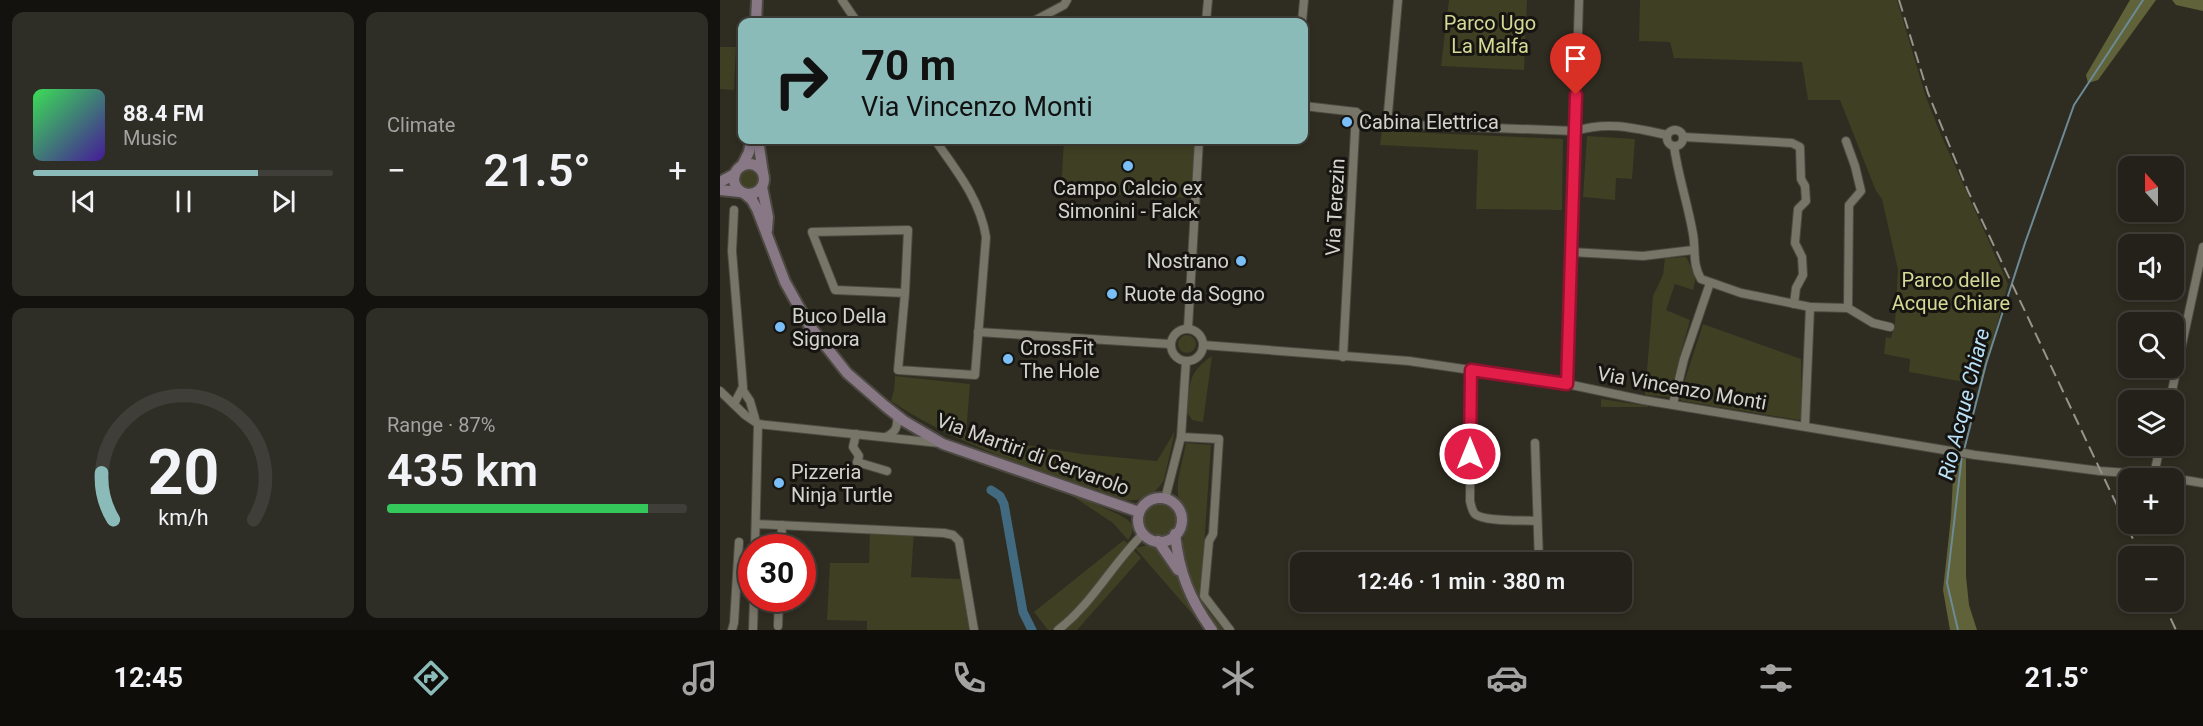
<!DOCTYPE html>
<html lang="en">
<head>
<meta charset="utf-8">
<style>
	body { margin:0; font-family:Roboto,sans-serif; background:#2f2e26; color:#f1f3f6; height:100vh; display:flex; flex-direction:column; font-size:22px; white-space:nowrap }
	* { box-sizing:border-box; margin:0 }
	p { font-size:20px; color:#a3a3a2 }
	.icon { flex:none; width:33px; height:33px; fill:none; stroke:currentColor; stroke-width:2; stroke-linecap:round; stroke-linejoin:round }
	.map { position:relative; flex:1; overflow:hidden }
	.details { display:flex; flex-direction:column; gap:12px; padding:12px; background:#13120e; width:720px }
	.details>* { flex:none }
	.guide { position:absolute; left:18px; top:18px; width:570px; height:126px; border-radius:12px; box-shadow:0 3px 9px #0003,0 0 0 2px #403e38; background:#8bbbb9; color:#111; overflow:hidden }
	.needle { width:39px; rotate:339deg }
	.tools { position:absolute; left:1398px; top:156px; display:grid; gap:12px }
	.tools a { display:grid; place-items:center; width:66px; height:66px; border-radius:12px; background:#232119; box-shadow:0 3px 9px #0003,0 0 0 2px #403e38; font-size:30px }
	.speed { position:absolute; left:18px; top:534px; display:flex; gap:12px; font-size:30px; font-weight:700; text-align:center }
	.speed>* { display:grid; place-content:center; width:78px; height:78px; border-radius:50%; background:#232119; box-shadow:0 3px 9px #0003,0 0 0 2px #403e38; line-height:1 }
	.speed .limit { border:9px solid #d22; background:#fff; color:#111 }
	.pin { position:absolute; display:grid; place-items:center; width:51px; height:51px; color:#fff; margin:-62px -26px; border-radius:50% 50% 50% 0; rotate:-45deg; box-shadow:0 0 6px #0007 }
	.pin .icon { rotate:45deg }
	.me { position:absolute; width:66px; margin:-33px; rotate:0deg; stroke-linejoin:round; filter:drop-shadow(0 0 4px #0008) }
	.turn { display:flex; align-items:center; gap:21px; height:126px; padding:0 24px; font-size:27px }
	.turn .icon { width:78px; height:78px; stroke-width:2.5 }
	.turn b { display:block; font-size:42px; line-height:51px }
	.big { font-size:45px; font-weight:600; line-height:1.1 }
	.details .widget { flex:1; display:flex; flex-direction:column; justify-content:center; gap:9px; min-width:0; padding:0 21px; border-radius:12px; background:#2f2e26 }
	.details .dial { align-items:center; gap:0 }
	.dial svg { height:156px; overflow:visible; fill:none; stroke:#403e38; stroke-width:7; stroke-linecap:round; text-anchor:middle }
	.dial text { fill:#f1f3f6; stroke:none }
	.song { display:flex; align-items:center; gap:18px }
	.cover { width:72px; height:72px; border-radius:9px; background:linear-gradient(135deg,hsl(130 70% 55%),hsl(260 70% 35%)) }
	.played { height:6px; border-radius:3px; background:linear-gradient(90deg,#8bbbb9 75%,#403e38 75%) }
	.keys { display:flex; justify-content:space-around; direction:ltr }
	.heat { display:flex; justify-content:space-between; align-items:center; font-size:33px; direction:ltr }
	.charge { height:9px; border-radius:4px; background:linear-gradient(90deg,#34c759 87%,#403e38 0) }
	.details .tiles { flex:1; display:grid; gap:12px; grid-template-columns:repeat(2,1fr) }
	.trip { position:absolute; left:570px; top:552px; width:342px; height:60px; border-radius:12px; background:#232119; box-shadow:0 3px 9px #0003,0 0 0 2px #403e38; font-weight:600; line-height:60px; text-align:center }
	.tab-bar { display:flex; height:96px; justify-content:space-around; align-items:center; background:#0e0d0a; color:#a3a3a2 }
	.tab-bar .icon { width:42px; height:42px }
	.tab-bar .current { color:#8bbbb9 }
	.tab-bar b { font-size:27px; color:#f1f3f6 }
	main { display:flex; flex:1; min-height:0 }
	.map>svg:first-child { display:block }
	.green { fill:#3e3f23 }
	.forest { fill:#60623a }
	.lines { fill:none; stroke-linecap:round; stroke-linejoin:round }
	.stream { stroke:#6d8a97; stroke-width:2 }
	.canal { stroke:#416a80; stroke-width:9 }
	.street-casing { stroke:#4c4941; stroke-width:10 }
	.secondary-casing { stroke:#4c4941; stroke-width:14 }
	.street { stroke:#777468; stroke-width:8 }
	.secondary { stroke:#887886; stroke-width:10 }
	.rail { stroke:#96948b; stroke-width:2; stroke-dasharray:12 6; stroke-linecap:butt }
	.route-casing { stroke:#92132f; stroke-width:15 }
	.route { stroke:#e11d48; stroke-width:10 }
	.poi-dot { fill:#7abff8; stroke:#151410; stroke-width:2 }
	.labels { text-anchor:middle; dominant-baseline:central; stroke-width:6; stroke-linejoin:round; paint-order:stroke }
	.park-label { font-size:20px; fill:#d5d995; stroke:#151410 }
	.poi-label { font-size:20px; fill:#d4d3cc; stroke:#151410; text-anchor:start }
	.street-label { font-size:20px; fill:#d4d3cc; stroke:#151410 }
	.water-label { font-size:21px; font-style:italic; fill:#bae2f9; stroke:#151410 }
</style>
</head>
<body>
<main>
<section class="details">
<div class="tiles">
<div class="widget">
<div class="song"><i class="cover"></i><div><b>88.4 FM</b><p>Music</p></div></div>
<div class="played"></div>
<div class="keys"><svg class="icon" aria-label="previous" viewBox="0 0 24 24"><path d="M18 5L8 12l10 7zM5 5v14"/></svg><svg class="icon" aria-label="pause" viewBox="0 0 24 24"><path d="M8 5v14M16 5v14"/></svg><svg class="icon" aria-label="next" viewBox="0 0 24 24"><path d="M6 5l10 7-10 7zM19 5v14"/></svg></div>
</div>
<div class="widget"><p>Climate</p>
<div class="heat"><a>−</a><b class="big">21.5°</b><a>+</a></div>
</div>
<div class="widget dial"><svg viewBox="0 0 100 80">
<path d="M14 69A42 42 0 1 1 86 69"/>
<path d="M14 69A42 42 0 0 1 8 45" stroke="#8bbbb9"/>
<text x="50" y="56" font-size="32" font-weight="700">20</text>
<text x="50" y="72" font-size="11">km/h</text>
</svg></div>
<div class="widget"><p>Range · 87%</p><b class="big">435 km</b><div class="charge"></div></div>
</div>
</section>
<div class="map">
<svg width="1483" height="630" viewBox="0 0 1483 630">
	<rect width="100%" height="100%" fill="#2f2c21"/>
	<g class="green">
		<path d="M729 0H807L804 70 721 66Z"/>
		<path d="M920 0H1177L1205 94 1218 128 1288 284 1261 385 1189 372 1190 359 1164 354 1166 337 1171 338 1175 322 1178 270 1162 199 1156 191 1120 100H1088L1082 62 954 58 950 42 919 41Z"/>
		<path d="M0 47H16L14 90 0 89Z"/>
		<path d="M662 131 843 139 842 210 756 209 758 150 660 145Z"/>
		<path d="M867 136 915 139 912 179 896 178 895 200 863 197Z"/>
		<path d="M344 140H475L472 198 341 192Z"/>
		<circle cx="29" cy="179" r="10"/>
		<path d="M966 257 976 277 973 290 955 284 946 310 970 320 949 397 925 395 933 296 943 275 945 258Z"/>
		<path d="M983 324 1081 359 1082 418 1079 420 962 401 959 398Z"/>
		<circle cx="467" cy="344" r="9"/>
		<path d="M492 356 483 422 472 420 467 412C470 384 467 373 492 356Z"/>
		<path d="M175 376 250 384 246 435 362 454 437 461 455 431 444 480C435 495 423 502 405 500 328 473 238 447 171 401L174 390Z"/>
		<path d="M881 399 928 406V407H881Z"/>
		<path d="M466 443 491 445 481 591 488 610 505 630H499C480 606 464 578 463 546 462 537 468 529 467 519 466 509 458 502 458 493 456 482 464 455 466 443Z"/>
		<path d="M351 495C362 499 405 515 410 522 414 528 413 534 408 540L393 523Z"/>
		<circle cx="440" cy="520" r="16"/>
		<path d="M150 529 194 530 191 577 240 579 253 630H147V621L107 620 110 563H149Z"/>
		<path d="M404 540 421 558 357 630H328L314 612Z"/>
		<path d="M428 545 442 551 450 561 475 617 415 548Z"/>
	</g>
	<g class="forest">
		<path d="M1410 0H1436L1378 80 1368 83 1366 75Z"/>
		<path d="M1452 0H1483V11L1456 5Z"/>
		<path d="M1234 457 1246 458V576L1249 605 1257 630H1230L1223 590 1231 517Z"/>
	</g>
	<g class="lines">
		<g class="stream">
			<path d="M1244 450 1266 364 1305 243 1354 105 1423 0"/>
			<path d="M1238 630 1227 583 1242 455"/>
		</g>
		<path class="canal" d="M271 490 280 496 284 504 303 612 312 630"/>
		<defs>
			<g id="street">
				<path d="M122 0 137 22"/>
				<path d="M312 22 344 5 347 0"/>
				<path d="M486 22 488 0"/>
				<path d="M582 22 584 0"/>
				<path d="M584 106 636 112 623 357"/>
				<path d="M636 112 650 122 667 124 855 131C889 121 914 128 947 135"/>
				<path d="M667 124 678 0"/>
				<circle cx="955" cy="138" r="8"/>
				<path d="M964 137 1072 143 1080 147 1081 179 1085 186 1086 201 1078 209 1075 243 1082 257 1083 275 1076 288 1074 304"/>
				<path d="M954 146C958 176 968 204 973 234 976 250 972 264 981 279L1021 293 1090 307"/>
				<path d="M851 252 923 256 973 250"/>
				<path d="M185 293 188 230 92 232 115 290 185 293 178 370 255 375 266 237C260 199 236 170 215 140"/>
				<path d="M1128 308 1153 323 1170 327"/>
				<path d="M468 328 479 140"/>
				<circle cx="467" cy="345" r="16"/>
				<path d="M258 332 450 344"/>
				<path d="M483 345 689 361 847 384 923 400 1255 455 1380 471 1434 475 1483 483"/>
				<path d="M751 370 750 501C751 505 752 511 755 514 764 522 805 520 817 521"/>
				<path d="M847 384 859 0"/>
				<path d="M22 389 30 401 36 422"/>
				<path d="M0 391 25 415 38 424 219 443"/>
				<path d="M1450 400 1483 247"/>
				<path d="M14 404 23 387 12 251 14 210"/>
				<path d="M953 404 964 359 990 283"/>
				<path d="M1085 425 1090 307 1128 308 1129 205 1141 191 1135 166 1126 141"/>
				<path d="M136 434 133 447 139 456 137 462 167 471"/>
				<path d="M166 437C176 432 178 427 177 415"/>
				<path d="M461 437 499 439 493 534 489 541 484 596 510 630"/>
				<path d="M815 443 819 562"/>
				<path d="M1434 475 1440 446"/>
				<path d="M445 499 461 437 466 361"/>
				<path d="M36 524 224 533 233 535 239 541 254 630"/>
				<path d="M35 548 38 424"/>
				<path d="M61 548 62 525"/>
				<path d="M58 626 59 598"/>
				<path d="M12 630 14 623 19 542"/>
				<path d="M33 630 34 598"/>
				<path d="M338 630C373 603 392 564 423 534"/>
			</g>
			<g id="secondary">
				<path d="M36 22 37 0"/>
				<path d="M38 140 43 173"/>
				<circle cx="29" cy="179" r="15"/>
				<path d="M22 166 29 152 31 140"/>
				<path d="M0 182 15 174"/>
				<path d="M42 187 48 217 47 230"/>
				<path d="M0 190 20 192"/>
				<path d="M25 194 32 200 37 209 65 282 89 325 127 373 165 406 184 421 223 444 419 512"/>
				<circle cx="440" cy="520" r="22"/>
				<path d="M455 534C459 572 470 600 492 630"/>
				<path d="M438 541 458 570"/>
			</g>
		</defs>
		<use href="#street" class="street-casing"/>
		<use href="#secondary" class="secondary-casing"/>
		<use href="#street" class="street"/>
		<use href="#secondary" class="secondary"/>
		<g class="rail">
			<path d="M1179 0 1208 93 1248 191 1421 556"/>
			<path d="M1443 602 1456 630"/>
		</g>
	</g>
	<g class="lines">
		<defs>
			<path id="route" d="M750 454 751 370 847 384 856 95"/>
		</defs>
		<use href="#route" class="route-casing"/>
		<use href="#route" class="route"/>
	</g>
	<g class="poi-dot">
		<circle cx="627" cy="122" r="6"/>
		<circle cx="408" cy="166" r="6"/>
		<circle cx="521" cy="261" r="6"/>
		<circle cx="392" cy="294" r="6"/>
		<circle cx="60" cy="327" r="6"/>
		<circle cx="288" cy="359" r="6"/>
		<circle cx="59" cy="483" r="6"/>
	</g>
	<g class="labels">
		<g class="park-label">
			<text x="770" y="23">Parco Ugo<tspan x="770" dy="23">La Malfa</tspan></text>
			<text x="1231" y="280">Parco delle<tspan x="1231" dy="23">Acque Chiare</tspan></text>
		</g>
		<g class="poi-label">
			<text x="639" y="122">Cabina Elettrica</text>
			<text x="408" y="188" text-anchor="middle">Campo Calcio ex<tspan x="408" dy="23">Simonini - Falck</tspan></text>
			<text x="509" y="261" text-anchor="end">Nostrano</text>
			<text x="404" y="294">Ruote da Sogno</text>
			<text x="72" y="316">Buco Della<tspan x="72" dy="23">Signora</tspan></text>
			<text x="300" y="348">CrossFit<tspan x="300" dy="23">The Hole</tspan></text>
			<text x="71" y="472">Pizzeria<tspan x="71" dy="23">Ninja Turtle</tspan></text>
		</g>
		<g class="street-label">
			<text transform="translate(615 207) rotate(-87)">Via Terezin</text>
			<text transform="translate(962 388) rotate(10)">Via Vincenzo Monti</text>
			<text transform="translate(313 454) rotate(20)">Via Martiri di Cervarolo</text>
		</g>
		<g class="water-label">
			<text transform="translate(1244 404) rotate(-76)">Rio Acque Chiare</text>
		</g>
	</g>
</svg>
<div class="tools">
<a><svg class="needle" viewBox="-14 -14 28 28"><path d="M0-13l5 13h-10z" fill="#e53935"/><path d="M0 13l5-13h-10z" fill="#a3a3a2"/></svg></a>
<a><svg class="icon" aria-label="sound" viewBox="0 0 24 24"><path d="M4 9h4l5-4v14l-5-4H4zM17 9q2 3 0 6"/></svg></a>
<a><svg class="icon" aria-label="search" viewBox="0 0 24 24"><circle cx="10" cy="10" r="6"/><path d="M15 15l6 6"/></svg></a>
<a><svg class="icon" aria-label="layers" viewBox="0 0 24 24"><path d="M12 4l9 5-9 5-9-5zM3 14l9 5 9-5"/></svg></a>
<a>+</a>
<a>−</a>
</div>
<div class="speed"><div class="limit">30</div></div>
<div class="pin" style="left:856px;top:95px;background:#d93025"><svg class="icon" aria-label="arrive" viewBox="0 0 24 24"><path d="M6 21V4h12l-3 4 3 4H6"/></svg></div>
<svg class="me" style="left:750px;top:454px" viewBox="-20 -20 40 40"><circle r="17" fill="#e11d48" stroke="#fff" stroke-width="3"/><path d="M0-11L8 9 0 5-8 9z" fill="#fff"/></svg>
<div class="trip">12:46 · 1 min · 380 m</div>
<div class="guide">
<div class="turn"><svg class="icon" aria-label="right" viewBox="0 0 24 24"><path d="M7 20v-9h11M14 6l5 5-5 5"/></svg><div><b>70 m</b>Via Vincenzo Monti</div></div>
</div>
</div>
</main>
<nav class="tab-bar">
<b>12:45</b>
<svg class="icon current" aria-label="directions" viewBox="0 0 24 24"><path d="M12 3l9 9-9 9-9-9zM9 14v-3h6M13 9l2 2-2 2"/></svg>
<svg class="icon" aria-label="music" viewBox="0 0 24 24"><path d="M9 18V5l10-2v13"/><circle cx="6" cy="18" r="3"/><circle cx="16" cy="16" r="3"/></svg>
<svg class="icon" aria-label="phone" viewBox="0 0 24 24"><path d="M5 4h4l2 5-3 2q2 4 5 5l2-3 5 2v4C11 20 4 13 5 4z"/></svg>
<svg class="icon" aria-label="climate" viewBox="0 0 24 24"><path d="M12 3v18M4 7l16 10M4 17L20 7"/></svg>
<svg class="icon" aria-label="car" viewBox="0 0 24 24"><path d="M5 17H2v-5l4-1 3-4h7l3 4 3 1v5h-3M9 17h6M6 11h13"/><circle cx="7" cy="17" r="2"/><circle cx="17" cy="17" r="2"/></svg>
<svg class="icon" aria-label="filters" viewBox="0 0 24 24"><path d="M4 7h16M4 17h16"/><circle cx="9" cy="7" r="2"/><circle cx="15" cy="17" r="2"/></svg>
<b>21.5°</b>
</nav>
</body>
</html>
